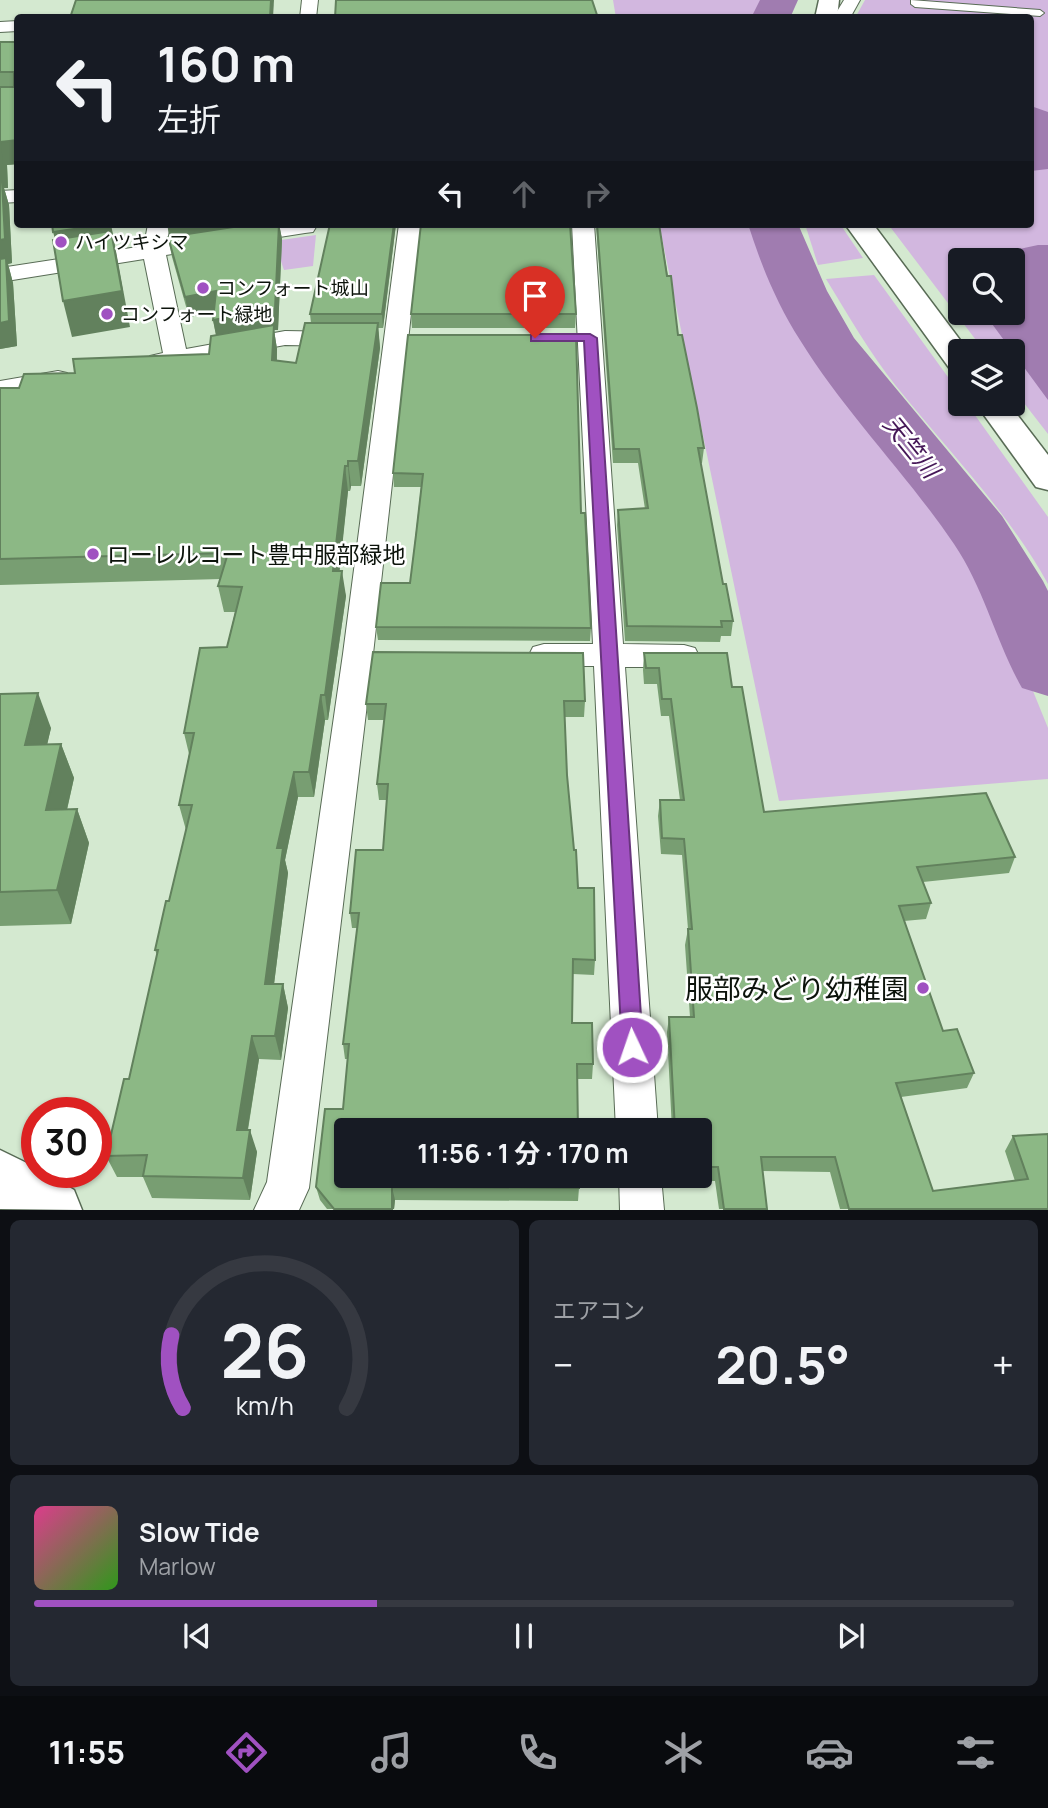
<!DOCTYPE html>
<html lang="ja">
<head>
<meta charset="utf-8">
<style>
	body { margin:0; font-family:Manrope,"Noto Sans JP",sans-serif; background:#242831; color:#f1f3f6; height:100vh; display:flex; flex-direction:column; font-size:26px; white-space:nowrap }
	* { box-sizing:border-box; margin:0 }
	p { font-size:23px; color:#9ea1a6 }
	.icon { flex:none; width:38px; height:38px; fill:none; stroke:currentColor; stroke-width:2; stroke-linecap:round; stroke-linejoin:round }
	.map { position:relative; height:1210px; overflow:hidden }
	.drawer { display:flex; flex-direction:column; gap:10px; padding:10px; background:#0d0f14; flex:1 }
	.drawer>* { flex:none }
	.banner { position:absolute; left:14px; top:14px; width:1020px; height:214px; border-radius:7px; box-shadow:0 2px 5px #0004; background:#171b24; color:#f1f3f6; overflow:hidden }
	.tools { position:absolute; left:948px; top:248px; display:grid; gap:14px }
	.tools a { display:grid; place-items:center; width:77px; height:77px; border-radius:7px; background:#171b24; box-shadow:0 2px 5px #0004; font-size:35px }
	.speed { position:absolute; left:21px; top:1097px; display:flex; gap:14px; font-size:35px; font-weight:700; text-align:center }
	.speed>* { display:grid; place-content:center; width:91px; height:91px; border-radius:50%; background:#171b24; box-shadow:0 2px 5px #0004; line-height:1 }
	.speed .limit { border:10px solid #d22; background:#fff; color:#111 }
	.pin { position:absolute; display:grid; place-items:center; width:60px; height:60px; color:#fff; margin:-72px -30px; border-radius:50% 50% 50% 0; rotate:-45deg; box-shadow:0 0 7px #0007 }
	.pin .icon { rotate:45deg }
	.me { position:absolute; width:77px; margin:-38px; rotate:357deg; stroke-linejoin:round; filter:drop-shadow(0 0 5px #0008) }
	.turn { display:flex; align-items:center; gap:24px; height:147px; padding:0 28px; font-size:32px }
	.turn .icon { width:91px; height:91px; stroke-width:2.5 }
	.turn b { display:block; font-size:49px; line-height:60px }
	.lanes { display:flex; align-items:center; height:66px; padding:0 28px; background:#0003; justify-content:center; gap:35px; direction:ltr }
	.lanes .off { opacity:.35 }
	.big { font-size:52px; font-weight:700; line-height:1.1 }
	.drawer .widget { flex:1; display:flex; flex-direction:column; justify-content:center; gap:10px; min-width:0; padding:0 24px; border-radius:10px; background:#242831 }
	.drawer .dial { align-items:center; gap:0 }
	.dial svg { height:182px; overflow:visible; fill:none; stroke:#363941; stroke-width:7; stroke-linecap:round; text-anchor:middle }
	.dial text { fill:#f1f3f6; stroke:none }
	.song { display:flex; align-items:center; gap:21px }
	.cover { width:84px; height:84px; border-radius:10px; background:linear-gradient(135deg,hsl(330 70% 55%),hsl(110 70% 35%)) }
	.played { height:7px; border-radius:4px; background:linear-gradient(90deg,#a051c1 35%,#363941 35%) }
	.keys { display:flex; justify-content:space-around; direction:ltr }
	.heat { display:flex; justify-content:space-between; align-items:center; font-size:38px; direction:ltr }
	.drawer .tiles { flex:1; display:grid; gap:10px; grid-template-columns:1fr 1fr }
	.widget:last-child { grid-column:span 2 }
	.trip { position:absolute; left:334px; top:1118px; width:378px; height:70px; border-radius:7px; background:#171b24; box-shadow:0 2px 5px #0004; font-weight:700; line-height:70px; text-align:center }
	.dock { display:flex; height:112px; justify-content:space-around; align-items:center; background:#090b0e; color:#9ea1a6 }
	.dock .icon { width:49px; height:49px }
	.dock .current { color:#a051c1 }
	.dock b { font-size:32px; color:#f1f3f6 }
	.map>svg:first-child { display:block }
	.green { fill:#d2b7df; fill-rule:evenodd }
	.water { fill:#a07cb0 }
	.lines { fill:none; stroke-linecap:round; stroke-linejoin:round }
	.river { fill:#a07cb0; fill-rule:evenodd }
	.service-casing { stroke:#586b55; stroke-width:2 }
	.minor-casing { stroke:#586b55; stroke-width:2 }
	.tertiary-casing { stroke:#586b55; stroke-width:3 }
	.service { fill:#fff; fill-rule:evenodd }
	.minor { fill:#fff; fill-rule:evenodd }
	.tertiary { fill:#fff; fill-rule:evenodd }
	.wall { fill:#789e72 }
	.shaded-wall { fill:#62815d }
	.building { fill:#8cb885; stroke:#62815d; stroke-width:2 }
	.route { fill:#a051c1; stroke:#68357d; stroke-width:2 }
	.poi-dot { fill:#a051c1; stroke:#fff; stroke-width:2.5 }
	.labels { text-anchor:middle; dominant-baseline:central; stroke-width:5; stroke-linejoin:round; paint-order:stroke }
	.far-poi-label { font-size:19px; fill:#0c130b; stroke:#fff; text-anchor:start }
	.poi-label { font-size:23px; fill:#0c130b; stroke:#fff; text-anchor:start }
	.water-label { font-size:24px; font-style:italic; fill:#451757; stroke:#fff }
	.near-poi-label { font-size:28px; fill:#0c130b; stroke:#fff; text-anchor:end }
</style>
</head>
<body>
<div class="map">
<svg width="1048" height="1210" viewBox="0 0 1048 1210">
	<rect width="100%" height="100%" fill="#d4e9d0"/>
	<g class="green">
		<path d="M613 0H764L758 17 616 18Z"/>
		<path d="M865 0H1048V434L1013 389V352H985L888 224H1031V18H855ZM961 261H1013V313H961Z"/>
		<path d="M659 224H755L775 280 812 350 894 450 957 538 1022 664 1048 728V779L779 801Z"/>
		<path d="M805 224H840L863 258 818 265Z"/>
		<path d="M316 235 313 266 284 270 274 241Z"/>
		<path d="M874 275 961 395V404H967L1048 517V584C1007 510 949 452 896 386 870 353 848 315 826 279Z"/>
	</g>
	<g class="water">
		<path d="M1031 106 1048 112V169L1031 171Z"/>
		<path d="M1038 245H1048V400L984 313H1013V261H965Z"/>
	</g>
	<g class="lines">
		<g class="river">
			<path d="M760 0H798L790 18H751Z"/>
			<path d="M748 224H798L827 291 854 338 1002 516 1043 581 1048 591V696L1022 688C996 642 984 588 954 544 906 473 845 413 800 340 777 304 761 265 748 224Z"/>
		</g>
		<defs>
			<path id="service" d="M911 0 1040 10 1044 13 1040 16 915 7 911 4Z"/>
			<g id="minor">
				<path d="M302 0H318L316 18H300Z"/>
				<path d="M844 0H860L850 18H833Z"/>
				<path d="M18 21V31L0 32V22Z"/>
				<path d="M18 190V202L0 203V191Z"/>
				<path d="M148 224H170L167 242 283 224H315L316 227 313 232 305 233 166 255 186 349 285 331 342 332 350 334 354 339 350 344 342 346 285 345 159 368 150 366 147 361 150 356 163 353 144 259 0 282V268L144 246Z"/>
				<path d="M399 224H421L373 654 309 1188 299 1210H254L267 1182 343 654Z"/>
				<path d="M572 224H594L623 644 684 645 695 648 699 656 695 664 684 667H625L658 1130H616L594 666H544L533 663 529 655 533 647 544 644H593Z"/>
				<path d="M58 371 67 373 70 378 67 383 0 395V381Z"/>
				<path d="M619 1176H661L664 1210H620Z"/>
			</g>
			<g id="tertiary">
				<path d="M819 0H839L837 18H815Z"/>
				<path d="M845 224H873L969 352H961V371L950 369Z"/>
				<path d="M976 404H1009L1048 455V490L1036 487Z"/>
				<path d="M0 1150 37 1168V1172H44L74 1190 82 1210 0 1209Z"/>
			</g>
		</defs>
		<use href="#service" class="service-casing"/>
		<use href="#minor" class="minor-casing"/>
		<use href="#tertiary" class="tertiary-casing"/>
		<use href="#service" class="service"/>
		<use href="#minor" class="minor"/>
		<use href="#tertiary" class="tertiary"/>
	</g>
	<g class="wall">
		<path d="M0 42H18V164L7 165 8 188H4L9 205 12 263 8 264 13 283 17 346 0 349Z"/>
		<path d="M167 224H279L282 239 278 330H274L277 349V361L296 363 311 323 310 314 330 224H396L383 328H378L380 348 361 486H351L350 491H348L339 571 346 596 328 720H325L314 797H298L285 860 288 873 274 984H283L288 1008 281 1060 259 1059 248 1130 257 1152 250 1200 152 1198 143 1177H117L106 1156 129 1079 157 955 155 950 169 901 186 830 179 805 189 754 184 733 227 647 235 612H224L218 586 221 579 0 585V388H19L75 373 209 354 216 335 213 320 214 312 189 317 172 257 168 237H170Z"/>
		<path d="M596 224H659L678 335 704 448 702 463H701L723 584 733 621 731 636H721L720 642 625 641 617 525 618 510 645 509 638 463H613Z"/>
		<path d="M411 314H576L575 328H412Z"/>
		<path d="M408 335 581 513 591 628 590 641 378 640 376 627 410 583 421 487H394L393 473Z"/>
		<path d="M644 653 732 687 764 812 1015 857 1009 873 923 882 931 903 926 919 904 921 943 1031 974 1073 967 1088 901 1097 933 1191 1015 1181 1005 1151 1013 1136 1048 1209H840L830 1172 762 1171 767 1209H719L715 1181H700V1130H672L667 1032 669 1017H690L685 945 688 929 682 855 661 854 658 816 660 800H680L669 716H661L657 684H644L643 670Z"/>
		<path d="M0 694 51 728 47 744H61L74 778 67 810 77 809 89 843 71 924 0 926Z"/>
		<path d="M585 701 584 717H564L567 775 578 888 595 960 594 975 573 974 572 1023 593 1064 592 1079H577L579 1188 578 1201 395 1200 394 1209H327L320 1200 316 1187 343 1109 348 1059H345L343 1044 357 928H352L350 913 383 850 387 800H379L377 784 384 720H368L366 704Z"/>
	</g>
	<g class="shaded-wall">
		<path d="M271 0H274L273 18H270Z"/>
		<path d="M18 140V164L7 165 8 188H4L9 205 12 263 8 264 13 283 17 346 0 349V142Z"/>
		<path d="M111 224 130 327 72 337 63 301 60 256 53 232Z"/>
		<path d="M167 224H266L170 239Z"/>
		<path d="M279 224 282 239 278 330H274L277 349 276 385 217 340 213 320Z"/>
		<path d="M394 224H396L383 328 382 314Z"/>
		<path d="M216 291 220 311 189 317 185 297Z"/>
		<path d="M378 323 380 348 361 486 358 461Z"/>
		<path d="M348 461 351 486 350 491 348 466Z"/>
		<path d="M345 466 348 491 337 596 333 571Z"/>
		<path d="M342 571 346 596 328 720 325 695Z"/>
		<path d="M38 693 51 728 39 780 25 745Z"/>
		<path d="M321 695 325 720 314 797 309 772Z"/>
		<path d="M61 744 74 778 59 844 46 810Z"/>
		<path d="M294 772 298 797 285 860 288 873 271 1008 265 984 277 848Z"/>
		<path d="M77 809 89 843 71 924 57 890Z"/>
		<path d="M283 984 288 1008 281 1060 275 1036Z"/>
		<path d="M252 1036 259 1059 244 1152 237 1130Z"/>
		<path d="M250 1130 257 1152 250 1200 243 1178Z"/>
		<path d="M392 1187 395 1200 394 1209H392Z"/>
	</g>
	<g class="building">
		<path d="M76 0H271L270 18H70Z"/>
		<path d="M336 0H592L598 18H335Z"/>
		<path d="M0 42H18V140L0 142 2 165H0V87H14V72H0Z"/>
		<path d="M0 181 2 182 5 239 0 240Z"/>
		<path d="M52 224H109L53 232Z"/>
		<path d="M253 224H279L275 309 213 320 216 291 185 297 168 237Z"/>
		<path d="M330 224H394L382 314H310Z"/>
		<path d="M421 224H570L576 314H411Z"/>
		<path d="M597 224H659L667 276H671L678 335H682L697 408 704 448H698L723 584H726L733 621H721L722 627 627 626 618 510 648 508 639 449H614Z"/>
		<path d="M111 231 122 291 63 301 53 240Z"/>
		<path d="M6 258 9 321 0 323V259Z"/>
		<path d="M305 323H378L358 461H348V466H345L333 571H342L325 695H321L309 772H294L277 848H283L265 984H283L275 1036H252L237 1130H250L243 1178 143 1176 147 1155 106 1156 124 1079H129L158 950H155L166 901H169L192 805H179L194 733H184L200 648 227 647 242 587 218 586 228 553 0 559V388H19L24 374 75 373 73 359 209 354 211 336 274 325 272 360 296 363Z"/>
		<path d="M408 335H576L581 513H585L591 628 376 627 381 583H410L416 535 423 474 393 473Z"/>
		<path d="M373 652 583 653 585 701H564L567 775 574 850H576L578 888H594L595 960 573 959 572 1023H592L593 1064H577L578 1130H346V1176H579V1188L392 1187V1209H334L316 1187 325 1109H343L349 1044H343L359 913H350L356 850H383L388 784H377L386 704H366Z"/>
		<path d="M644 653H727L732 687H742L764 812 986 793 1015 857 917 867 931 903 899 906 943 1031 957 1029 974 1073 896 1083 933 1191 1028 1179 1013 1136 1048 1134V1209H849L835 1157H761L767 1209H724L718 1167H703L702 1151H700V1130H675L669 1017H694L688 929H692L684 839 662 838 660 800H684L671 699H662L659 668H646Z"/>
		<path d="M38 693 25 745 61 744 46 810 77 809 57 890 0 892V694Z"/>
	</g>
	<path class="route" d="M535 334H590L597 338 643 1047 640 1054 632 1057 625 1054 622 1047 584 341H531V335Z"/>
	<g class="poi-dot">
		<circle cx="61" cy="242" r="7"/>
		<circle cx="203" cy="288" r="7"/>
		<circle cx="107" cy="314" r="7"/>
		<circle cx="93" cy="554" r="7"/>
		<circle cx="923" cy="988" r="7"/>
	</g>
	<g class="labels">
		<g class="far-poi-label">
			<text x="75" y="242">ハイツキシマ</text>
			<text x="217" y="288">コンフォート城山</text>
			<text x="121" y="314">コンフォート緑地</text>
		</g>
		<g class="poi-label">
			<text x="107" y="554">ローレルコート豊中服部緑地</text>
		</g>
		<g class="water-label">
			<text transform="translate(912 446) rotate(51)">天竺川</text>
		</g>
		<g class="near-poi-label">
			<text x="909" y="988">服部みどり幼稚園</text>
		</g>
	</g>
</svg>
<div class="tools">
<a><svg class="icon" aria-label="search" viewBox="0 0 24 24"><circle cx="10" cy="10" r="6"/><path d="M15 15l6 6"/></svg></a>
<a><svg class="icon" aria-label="layers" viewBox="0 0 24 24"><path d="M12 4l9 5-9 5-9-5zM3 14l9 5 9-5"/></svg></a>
</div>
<div class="speed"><div class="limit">30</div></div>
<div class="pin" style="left:535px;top:338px;background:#d93025"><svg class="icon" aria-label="arrive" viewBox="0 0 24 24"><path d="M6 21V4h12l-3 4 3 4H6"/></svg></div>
<svg class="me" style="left:632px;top:1047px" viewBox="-20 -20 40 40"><circle r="17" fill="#a051c1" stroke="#fff" stroke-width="3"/><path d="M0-11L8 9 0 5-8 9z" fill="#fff"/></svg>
<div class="trip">11:56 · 1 分 · 170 m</div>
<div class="banner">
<div class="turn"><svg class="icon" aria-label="left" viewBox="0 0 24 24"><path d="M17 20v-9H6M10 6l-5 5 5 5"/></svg><div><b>160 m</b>左折</div></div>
<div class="lanes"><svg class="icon" aria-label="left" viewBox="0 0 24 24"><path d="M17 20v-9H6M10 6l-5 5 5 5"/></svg><svg class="icon off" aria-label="ahead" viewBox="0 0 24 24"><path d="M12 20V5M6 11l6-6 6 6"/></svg><svg class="icon off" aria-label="right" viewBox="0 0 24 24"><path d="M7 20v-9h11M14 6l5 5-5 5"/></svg></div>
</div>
</div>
<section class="drawer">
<div class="tiles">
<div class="widget dial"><svg viewBox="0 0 100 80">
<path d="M14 69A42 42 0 1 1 86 69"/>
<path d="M14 69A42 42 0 0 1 9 37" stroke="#a051c1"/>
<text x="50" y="56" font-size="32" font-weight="700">26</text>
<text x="50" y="72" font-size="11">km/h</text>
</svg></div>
<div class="widget"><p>エアコン</p>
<div class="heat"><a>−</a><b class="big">20.5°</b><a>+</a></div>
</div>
<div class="widget">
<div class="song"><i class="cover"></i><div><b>Slow Tide</b><p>Marlow</p></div></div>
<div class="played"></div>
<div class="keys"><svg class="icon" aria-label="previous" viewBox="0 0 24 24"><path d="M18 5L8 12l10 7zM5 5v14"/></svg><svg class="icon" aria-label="pause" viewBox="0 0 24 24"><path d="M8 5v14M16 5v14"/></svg><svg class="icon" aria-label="next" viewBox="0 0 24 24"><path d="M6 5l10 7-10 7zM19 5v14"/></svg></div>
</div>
</div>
</section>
<nav class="dock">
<b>11:55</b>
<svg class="icon current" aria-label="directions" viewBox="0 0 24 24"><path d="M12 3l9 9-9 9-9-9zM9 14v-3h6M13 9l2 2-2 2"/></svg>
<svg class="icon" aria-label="music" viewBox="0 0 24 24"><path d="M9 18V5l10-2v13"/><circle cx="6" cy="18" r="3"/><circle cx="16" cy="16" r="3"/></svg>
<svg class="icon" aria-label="phone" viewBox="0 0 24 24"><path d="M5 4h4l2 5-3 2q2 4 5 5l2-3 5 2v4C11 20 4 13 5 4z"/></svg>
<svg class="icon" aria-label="climate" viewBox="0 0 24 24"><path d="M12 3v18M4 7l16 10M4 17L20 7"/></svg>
<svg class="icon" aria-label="car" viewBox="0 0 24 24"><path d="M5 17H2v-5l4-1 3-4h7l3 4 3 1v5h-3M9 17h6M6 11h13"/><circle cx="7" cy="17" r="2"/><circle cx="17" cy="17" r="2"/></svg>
<svg class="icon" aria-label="filters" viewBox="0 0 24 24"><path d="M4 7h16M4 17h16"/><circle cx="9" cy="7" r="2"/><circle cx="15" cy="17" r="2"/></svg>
</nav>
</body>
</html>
